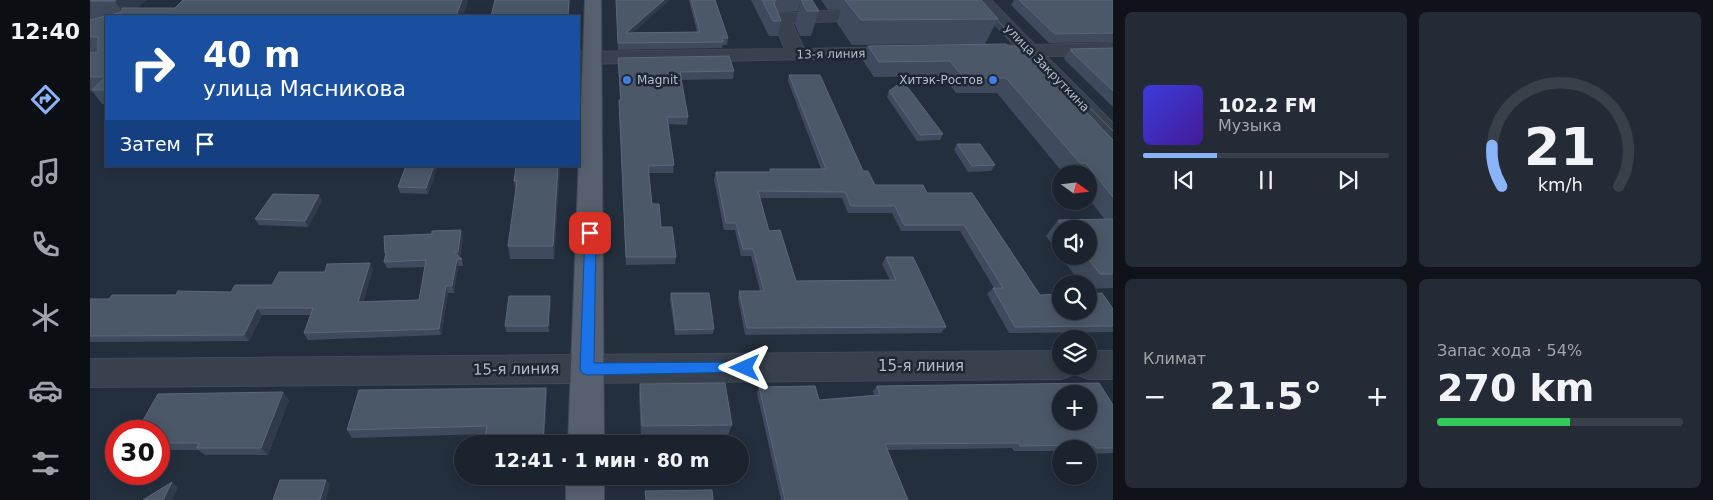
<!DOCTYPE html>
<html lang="ru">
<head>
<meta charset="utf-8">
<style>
	body { margin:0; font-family:"DejaVu Sans",sans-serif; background:#242b36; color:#f1f3f6; height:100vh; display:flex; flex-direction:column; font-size:19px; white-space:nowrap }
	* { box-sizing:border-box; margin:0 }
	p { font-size:16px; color:#a0a4aa }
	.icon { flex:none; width:28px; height:28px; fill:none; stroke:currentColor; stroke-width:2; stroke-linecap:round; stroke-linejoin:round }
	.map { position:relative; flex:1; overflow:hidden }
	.panel { display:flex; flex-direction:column; gap:12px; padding:12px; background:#0f1319; width:600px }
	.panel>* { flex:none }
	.top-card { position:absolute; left:15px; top:15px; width:475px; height:152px; border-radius:0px; box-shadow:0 2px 12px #0003,0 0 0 1px #39404a; background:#1a4fa0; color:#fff; overflow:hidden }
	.needle { width:32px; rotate:105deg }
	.buttons { position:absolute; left:962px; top:165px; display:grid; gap:10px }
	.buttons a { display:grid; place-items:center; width:45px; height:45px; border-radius:50%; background:#1b232e; box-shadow:0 2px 12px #0003,0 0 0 1px #39404a; font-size:25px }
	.speed { position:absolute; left:15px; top:420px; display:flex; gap:10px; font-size:25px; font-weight:700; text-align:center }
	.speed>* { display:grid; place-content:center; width:65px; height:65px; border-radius:50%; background:#1b232e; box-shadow:0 2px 12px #0003,0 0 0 1px #39404a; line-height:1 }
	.speed .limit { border:8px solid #d22; background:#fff; color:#111 }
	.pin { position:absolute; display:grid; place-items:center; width:42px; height:42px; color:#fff; margin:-21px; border-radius:10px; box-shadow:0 2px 8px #0006 }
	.me { position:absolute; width:55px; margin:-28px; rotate:270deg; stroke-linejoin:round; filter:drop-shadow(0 0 4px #0008) }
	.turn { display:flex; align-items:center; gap:18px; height:105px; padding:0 15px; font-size:22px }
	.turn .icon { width:65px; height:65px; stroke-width:2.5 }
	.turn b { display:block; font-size:35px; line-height:42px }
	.then { display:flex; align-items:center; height:48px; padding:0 15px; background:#0003; gap:10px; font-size:19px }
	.big { font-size:38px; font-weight:700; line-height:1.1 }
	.panel .widget { flex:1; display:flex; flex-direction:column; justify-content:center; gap:8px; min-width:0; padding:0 18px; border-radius:8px; background:#242b36 }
	.panel .dial { align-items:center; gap:0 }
	.dial svg { height:130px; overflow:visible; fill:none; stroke:#39404a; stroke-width:7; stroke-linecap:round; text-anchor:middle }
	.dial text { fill:#f1f3f6; stroke:none }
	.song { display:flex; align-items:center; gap:15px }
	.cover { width:60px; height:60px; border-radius:8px; background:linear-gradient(135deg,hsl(240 70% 55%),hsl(260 70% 35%)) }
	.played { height:5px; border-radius:2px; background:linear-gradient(90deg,#8ab4f8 30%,#39404a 30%) }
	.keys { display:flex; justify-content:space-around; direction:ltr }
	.heat { display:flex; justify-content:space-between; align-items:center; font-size:28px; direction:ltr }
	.charge { height:8px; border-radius:4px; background:linear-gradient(90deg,#34c759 54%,#39404a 0) }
	.panel .tiles { flex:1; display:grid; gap:12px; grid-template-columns:repeat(2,1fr) }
	.trip { position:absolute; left:364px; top:435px; width:295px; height:50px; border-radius:25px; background:#1b232e; box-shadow:0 2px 12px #0003,0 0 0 1px #39404a; font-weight:700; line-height:50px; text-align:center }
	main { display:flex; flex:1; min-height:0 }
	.menu { display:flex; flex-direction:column; width:90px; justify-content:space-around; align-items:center; background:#0b0e12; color:#a0a4aa }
	.menu .icon { width:35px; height:35px }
	.menu .current { color:#8ab4f8 }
	.menu b { font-size:22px; color:#f1f3f6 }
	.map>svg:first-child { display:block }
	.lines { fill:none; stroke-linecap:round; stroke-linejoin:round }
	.minor-casing { stroke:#414a57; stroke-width:2 }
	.major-casing { stroke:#414a57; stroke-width:2 }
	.minor { fill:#38414e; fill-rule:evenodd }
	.major { fill:#56606e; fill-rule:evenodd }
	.tram { stroke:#5a6575; stroke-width:1 }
	.wall { fill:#3f4b5c; fill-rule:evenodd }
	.shaded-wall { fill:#2f3b4b }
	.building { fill:#4b5868; stroke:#5c6777; fill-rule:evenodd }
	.route { fill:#1a73e8; stroke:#114b97 }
	.shop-dot { fill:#3f7fe0; stroke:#1d2633; stroke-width:2 }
	.labels { text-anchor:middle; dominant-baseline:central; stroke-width:5; stroke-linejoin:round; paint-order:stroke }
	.far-street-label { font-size:12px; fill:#b4bcc9; stroke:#1d2633 }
	.far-poi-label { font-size:12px; fill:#b4bcc9; stroke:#1d2633; text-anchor:start }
	.street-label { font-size:15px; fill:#b4bcc9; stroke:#1d2633 }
</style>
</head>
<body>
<main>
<nav class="menu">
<b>12:40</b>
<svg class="icon current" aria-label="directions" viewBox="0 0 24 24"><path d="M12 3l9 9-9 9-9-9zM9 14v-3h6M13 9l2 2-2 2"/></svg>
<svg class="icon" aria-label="music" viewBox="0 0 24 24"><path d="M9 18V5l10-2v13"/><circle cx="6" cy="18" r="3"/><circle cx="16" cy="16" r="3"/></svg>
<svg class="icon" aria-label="phone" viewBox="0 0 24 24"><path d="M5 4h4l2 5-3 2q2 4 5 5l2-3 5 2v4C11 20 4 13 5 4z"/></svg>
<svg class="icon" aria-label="climate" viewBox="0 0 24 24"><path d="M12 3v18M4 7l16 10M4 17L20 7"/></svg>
<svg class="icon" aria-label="car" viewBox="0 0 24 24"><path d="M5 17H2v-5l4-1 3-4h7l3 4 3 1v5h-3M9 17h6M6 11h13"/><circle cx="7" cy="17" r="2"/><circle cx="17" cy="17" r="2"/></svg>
<svg class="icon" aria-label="filters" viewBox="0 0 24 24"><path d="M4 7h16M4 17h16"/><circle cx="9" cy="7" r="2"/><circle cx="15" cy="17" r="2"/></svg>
</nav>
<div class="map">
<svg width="1023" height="500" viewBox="0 0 1023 500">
	<rect width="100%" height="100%" fill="#242f3e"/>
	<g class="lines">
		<defs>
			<g id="minor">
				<path d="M883 0H901L945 45 1023 43V55L956 56 1023 123V143L1015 141 935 56 895 55 892 51 895 47 924 45Z"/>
				<path d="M785 8 791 9 794 13 791 17 778 20 702 23 714 49 812 47 819 49 822 53 819 57 489 64V52L695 49 682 18 685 14Z"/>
				<path d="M971 351V366H999V351H1023V379H999L988 375 985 370 982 375 971 379 0 387V359Z"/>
			</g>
			<g id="major">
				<path d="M495 0H511L514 444H478Z"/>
				<rect x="476" y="476" width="38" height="24"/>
			</g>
		</defs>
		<use href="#minor" class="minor-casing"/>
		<use href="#major" class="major-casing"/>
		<use href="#minor" class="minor"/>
		<use href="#major" class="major"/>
		<g class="tram">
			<path d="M888 0 941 56"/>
			<path d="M939 46 1023 131"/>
		</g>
	</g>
	<g class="wall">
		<path d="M0 0H57L47 8H85L93 0H378L373 16H16V104H12L2 91H0V52H8V51H0V20L5 19H0Z"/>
		<path d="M526 0 544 32H607L599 0H625L638 38 637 45H633L632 48 528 50Z"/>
		<path d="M661 0H711L708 11 688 13 691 21 688 36H679Z"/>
		<path d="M711 0 729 11 721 36H710L705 25Z"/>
		<path d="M731 0H891L908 19 895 44 762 45 747 23 751 9 738 10Z"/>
		<path d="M924 0H1023V42L959 43 921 5Z"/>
		<path d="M916 44 1023 140V288L999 289V284H991L956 236 968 220H1015L999 199V174H974L907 93H866L853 76 784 77 773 61 778 46ZM971 229H999V256H971Z"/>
		<path d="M1023 48V107L975 60V59L974 58 980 49Z"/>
		<path d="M528 58 644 71 643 79 591 80 598 117 597 125 578 124 584 165 583 173H559L562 204 571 227 586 257 585 264 536 265 529 108V100H530Z"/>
		<path d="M699 75 773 171 785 185 837 193H882L950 295 1023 309V332L919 333 897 294 903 288H904L870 231H811L802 213H758L752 198H670L679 231 706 281 800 280 792 264 796 257 856 327 851 333 655 335 648 298 649 291H670L661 256H651L645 230H634L624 179 626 172H679L680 169H731L698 81Z"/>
		<path d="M799 91 853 134 850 140 827 141 797 97Z"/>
		<path d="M867 144 905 165 901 171 878 172 864 150Z"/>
		<path d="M316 166H348L338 194 310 193 308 187Z"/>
		<path d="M470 166 464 259H420L418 246 426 193 424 181Z"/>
		<path d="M229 195 232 201 218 227 169 225 165 219Z"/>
		<path d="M373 237 370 258 372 259 373 266H368L364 293H358L351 335 218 340 214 333 221 315H172L159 341 0 342V299H19L86 295 141 292 182 285 235 272 283 269 273 301 329 300 335 267 297 268 294 262 296 255 295 253Z"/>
		<path d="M581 293 624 329 623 334 585 335 580 299Z"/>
		<path d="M460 296 461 302 459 332H416L415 326Z"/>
		<path d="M550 384 642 425 638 435 551 436 549 394Z"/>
		<path d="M787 386 1023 405V453L999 454V449H971V451H924L922 448 797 450 818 500H691L667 393 669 387 729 400 784 395 783 391Z"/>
		<path d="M456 388 457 396 396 434 262 438 257 430Z"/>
		<path d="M199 400 178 455H115L108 450H69V431Z"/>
	</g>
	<g class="shaded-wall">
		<path d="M26 0H57L38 16H35L25 1Z"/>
		<path d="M372 0H378L373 16H366Z"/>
		<path d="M479 0H480L479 16H478Z"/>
		<path d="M574 0H580L536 39V33Z"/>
		<path d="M344 166H348L338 194 336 188Z"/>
		<path d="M468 166H470L464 259 463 246Z"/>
		<path d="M229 195 232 201 218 227 215 221Z"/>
		<path d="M371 230 373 237 369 259 368 252Z"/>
		<path d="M367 259 368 266 364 293 362 286Z"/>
		<path d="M280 263 283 269 272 308 268 302Z"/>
		<path d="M356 286 358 293 351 335 349 329Z"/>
		<path d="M460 296 461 302 459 332 458 326Z"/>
		<path d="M167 308 172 315 159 341 154 335Z"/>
		<path d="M456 388 457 396 454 444H453Z"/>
		<path d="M193 392 199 400 178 455 171 448Z"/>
		<path d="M236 480 240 484 236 500H230Z"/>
		<path d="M82 482 88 487 82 500H73Z"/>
	</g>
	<g class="building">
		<path d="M0 0H26L25 1H0Z"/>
		<path d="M93 0H372L366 16H16V90H2L16 77H0V52H8V37H0V20L32 12V8H85Z"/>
		<path d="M405 0H479L478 16H401Z"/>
		<path d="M526 0H574L536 33 610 32 601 0H625L638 38H632L633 42 528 43Z"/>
		<path d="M672 0H686L684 3 691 21H683Z"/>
		<path d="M711 0H722L729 11H717Z"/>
		<path d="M755 0H891L908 19 771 20Z"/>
		<path d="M929 0H1023V33L965 34Z"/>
		<path d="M916 44 918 46H933L1023 140V197L996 163H990L916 78H874L860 61 789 62 778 46Z"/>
		<path d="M1023 48V91L981 51H983L980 49Z"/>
		<path d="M639 56 644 71 590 72 598 117H577L584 165 558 166 562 204H569L571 227H582L586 257H536L529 100H531L528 58Z"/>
		<path d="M699 75H730L773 171H778L785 185H833L837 193H882L950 295 971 294V311H999V294L1012 293 1023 309V326L925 327 903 288H913L874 225H814L805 206H761L755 192 668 191 679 231 690 230 706 281 806 280 796 257H823L856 327 657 328 649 291H674L663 249H653L646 223H636L626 172H681L680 169H736Z"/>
		<path d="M813 81 853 134 830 135 799 91Z"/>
		<path d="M867 144H890L905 165 882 166Z"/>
		<path d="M316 166H344L336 188 308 187Z"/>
		<path d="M426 166H468L463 246H418L427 181H424Z"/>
		<path d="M183 194 229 195 215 221 165 219Z"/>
		<path d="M1023 219V274H1010L996 256H999V229H975L968 220Z"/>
		<path d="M371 230 368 252H363L372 259H367L362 286H356L349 329 214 333 223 308H167L154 335 0 336V299H19L22 295H86L88 291 141 292 145 285H182L189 272H235L237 264 280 263 268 302 329 300 336 260 294 262 296 253H295L294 236 342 234V231Z"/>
		<path d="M581 293H619L624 329 586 330Z"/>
		<path d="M419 296H460L458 326H415Z"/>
		<path d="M635 383 642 425 552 426 550 384Z"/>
		<path d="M1009 383 1023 405V448H1006L1004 445 930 446 929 443 795 444 818 500H695L669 387 725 386 729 400 790 395 787 386ZM971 394H999V421H971Z"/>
		<path d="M456 388 453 444H394L397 426 257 430 269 390Z"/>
		<path d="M193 392 171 448H107L109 443H69V431H47L68 394Z"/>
		<path d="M190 480H236L230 500H183Z"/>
		<path d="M82 482 73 500H53Z"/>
		<path d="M622 490 623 500H556L555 491Z"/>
	</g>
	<path class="route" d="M500 229 506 233 504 363 655 362 660 363 662 368 660 372 497 375 492 373 490 369 495 233Z"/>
	<g class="shop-dot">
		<circle cx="537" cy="80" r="5"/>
		<circle cx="903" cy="80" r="5"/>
	</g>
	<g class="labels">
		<g class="far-street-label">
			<text transform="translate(741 54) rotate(-1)">13-я линия</text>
			<text transform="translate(957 68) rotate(46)">улица Закруткина</text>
		</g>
		<g class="far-poi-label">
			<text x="547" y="80">Magnit</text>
			<text x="893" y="80" text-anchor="end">Хитэк-Ростов</text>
		</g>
		<g class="street-label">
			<text x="831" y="366">15-я линия</text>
			<text transform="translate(426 369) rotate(-1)">15-я линия</text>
		</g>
	</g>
</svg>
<div class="buttons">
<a><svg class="needle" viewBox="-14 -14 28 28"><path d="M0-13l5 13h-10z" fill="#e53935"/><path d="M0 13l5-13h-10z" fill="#a0a4aa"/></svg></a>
<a><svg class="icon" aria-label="sound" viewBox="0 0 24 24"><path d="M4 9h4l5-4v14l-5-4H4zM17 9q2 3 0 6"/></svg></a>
<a><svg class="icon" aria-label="search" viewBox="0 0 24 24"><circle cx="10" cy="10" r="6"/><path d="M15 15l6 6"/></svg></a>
<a><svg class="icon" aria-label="layers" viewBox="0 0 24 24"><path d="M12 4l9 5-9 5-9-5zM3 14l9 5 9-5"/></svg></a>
<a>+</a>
<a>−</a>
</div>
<div class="speed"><div class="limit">30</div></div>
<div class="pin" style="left:500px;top:233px;background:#d93025"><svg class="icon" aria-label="arrive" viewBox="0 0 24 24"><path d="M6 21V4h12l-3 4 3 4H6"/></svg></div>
<svg class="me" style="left:655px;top:368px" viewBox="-20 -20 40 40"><path d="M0-17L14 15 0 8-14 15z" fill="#1a73e8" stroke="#fff" stroke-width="4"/></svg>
<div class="trip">12:41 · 1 мин · 80 m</div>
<div class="top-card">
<div class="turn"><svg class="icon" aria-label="right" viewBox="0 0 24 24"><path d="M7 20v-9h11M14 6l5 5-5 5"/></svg><div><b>40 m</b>улица Мясникова</div></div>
<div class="then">Затем<svg class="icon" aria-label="arrive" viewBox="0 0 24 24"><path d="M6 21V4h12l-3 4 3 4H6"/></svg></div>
</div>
</div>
<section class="panel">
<div class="tiles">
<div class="widget">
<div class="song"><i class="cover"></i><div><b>102.2 FM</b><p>Музыка</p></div></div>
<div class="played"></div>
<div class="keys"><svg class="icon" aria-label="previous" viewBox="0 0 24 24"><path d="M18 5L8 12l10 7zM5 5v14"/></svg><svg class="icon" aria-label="pause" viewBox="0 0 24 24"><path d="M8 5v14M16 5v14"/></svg><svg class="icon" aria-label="next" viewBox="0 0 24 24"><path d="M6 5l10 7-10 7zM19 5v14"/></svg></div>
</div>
<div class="widget dial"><svg viewBox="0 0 100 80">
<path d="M14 69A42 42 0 1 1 86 69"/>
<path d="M14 69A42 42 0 0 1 8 44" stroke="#8ab4f8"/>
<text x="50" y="56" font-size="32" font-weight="700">21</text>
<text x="50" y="72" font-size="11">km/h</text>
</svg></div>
<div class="widget"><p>Климат</p>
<div class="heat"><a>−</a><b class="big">21.5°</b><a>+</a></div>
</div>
<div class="widget"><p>Запас хода · 54%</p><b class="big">270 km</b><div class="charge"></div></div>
</div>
</section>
</main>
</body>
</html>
